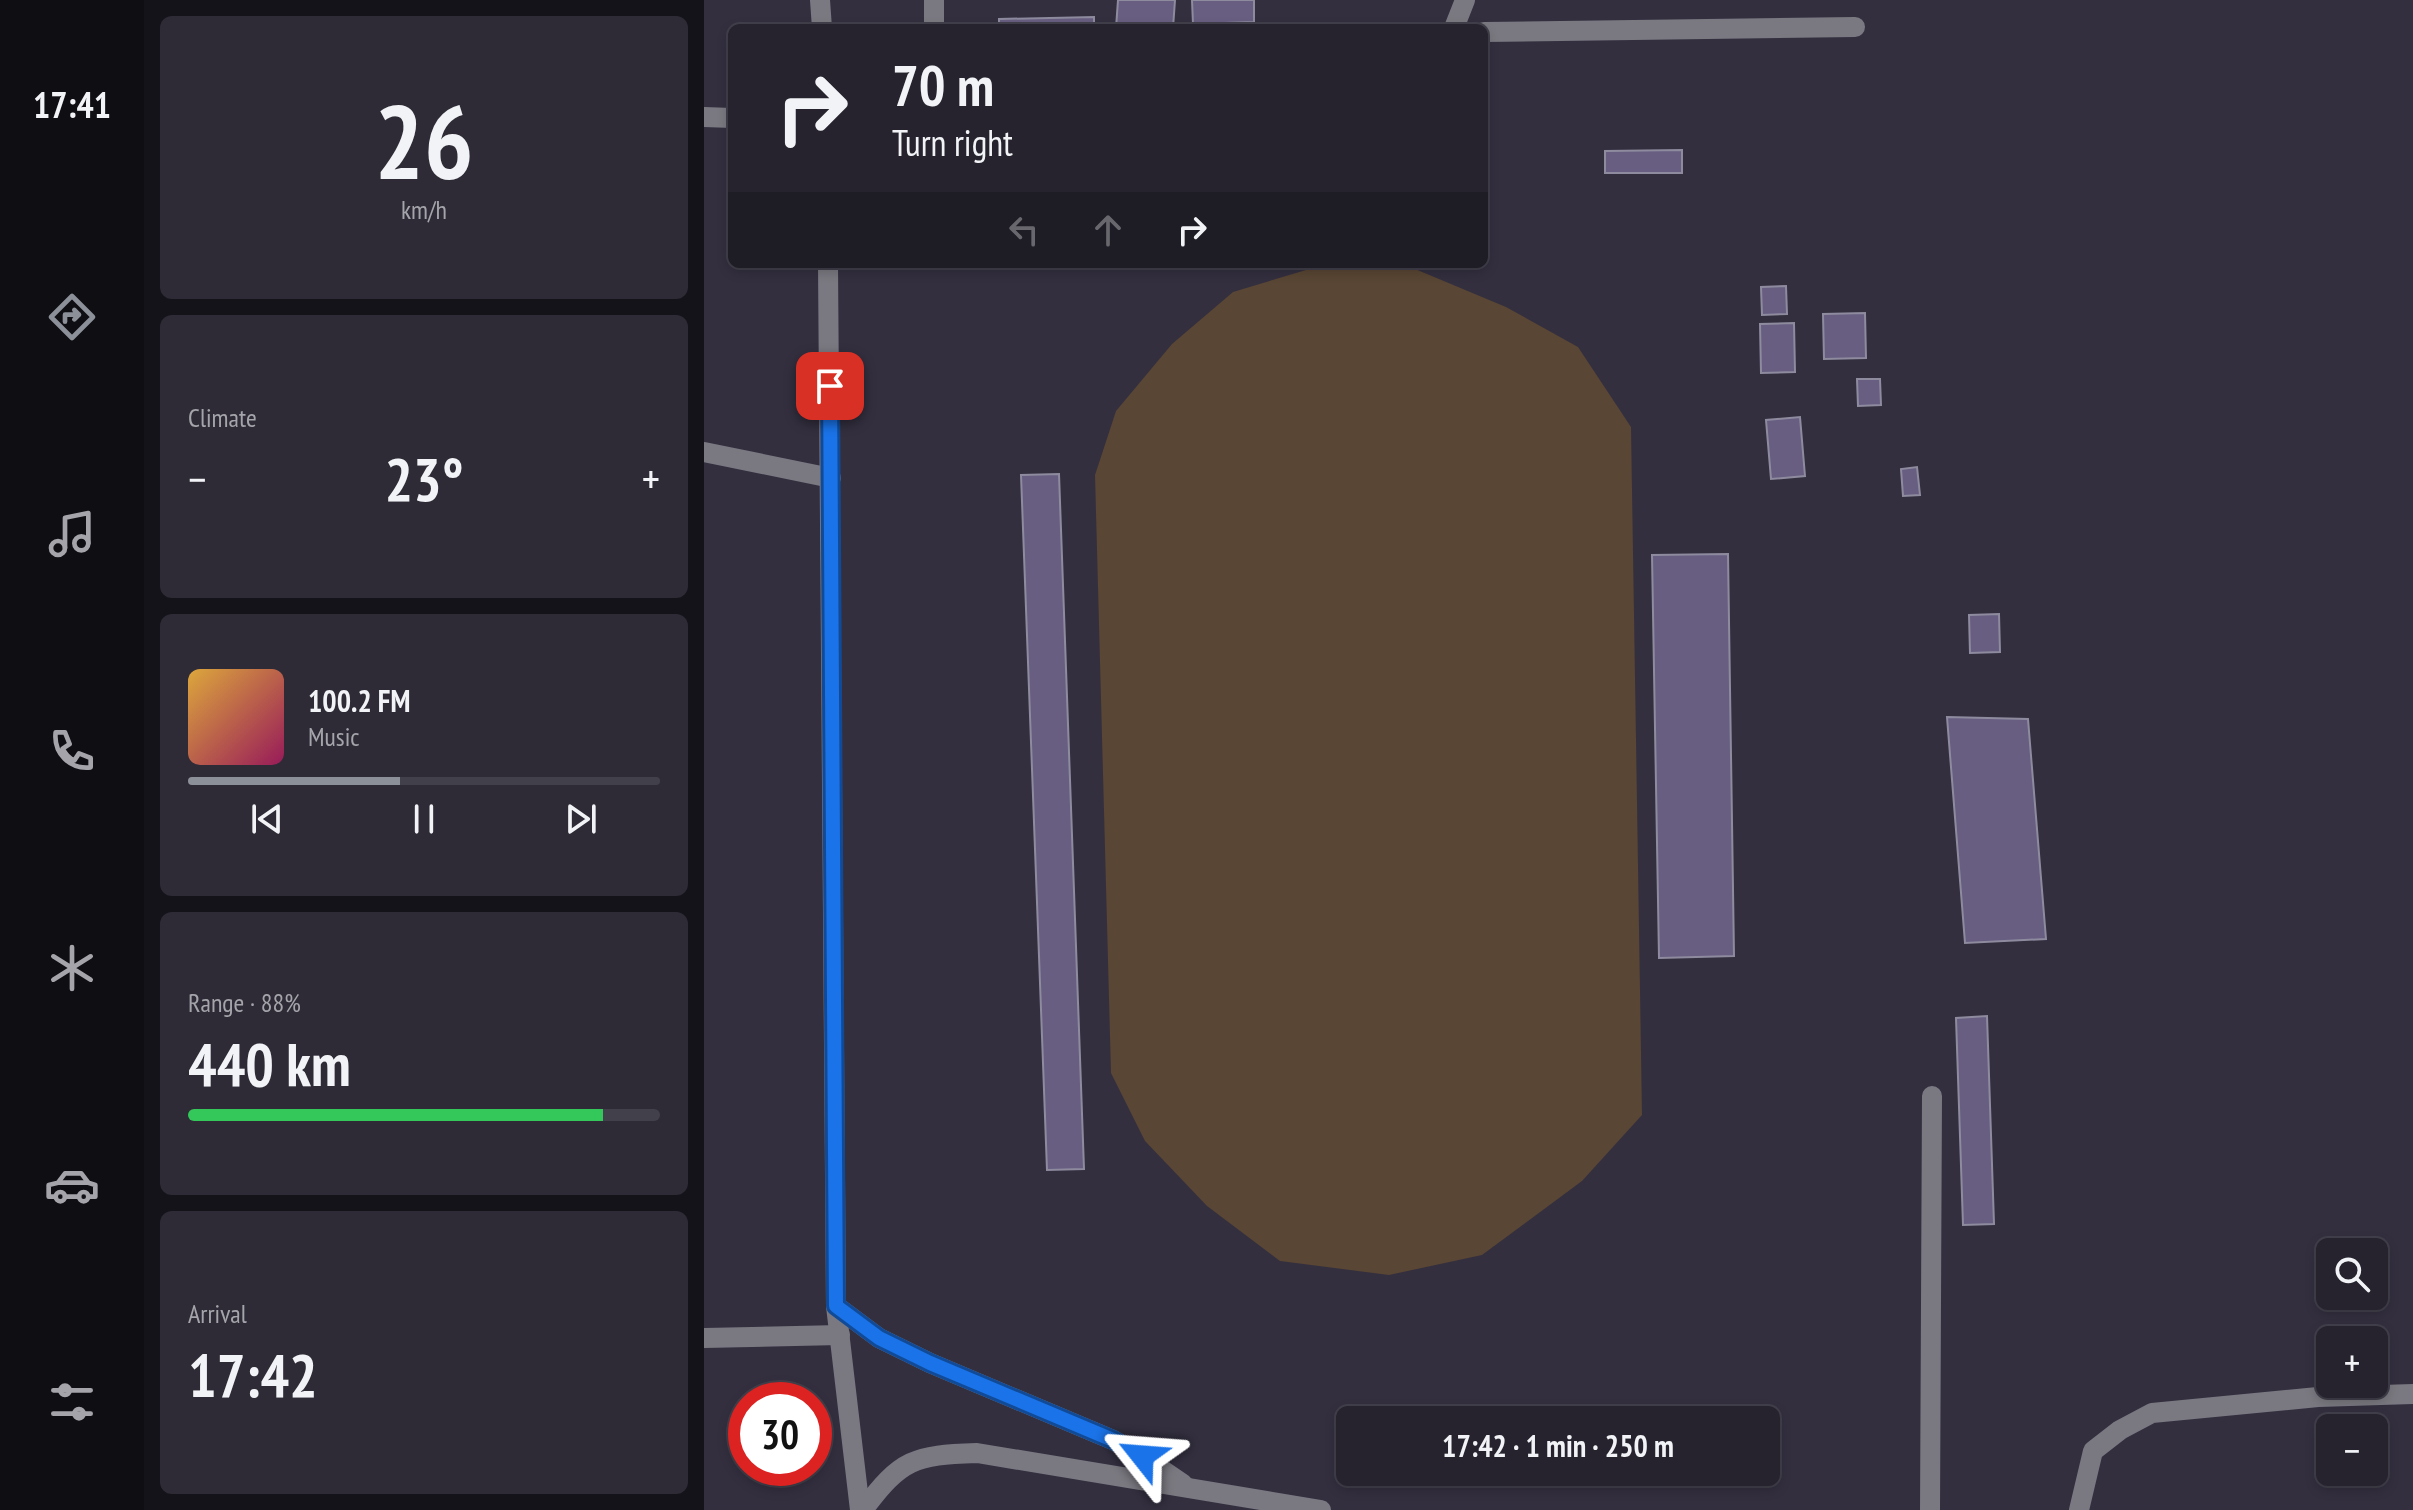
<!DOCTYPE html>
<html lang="en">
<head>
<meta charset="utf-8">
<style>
	body { margin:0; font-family:"PT Sans Narrow",sans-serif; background:#2e2b37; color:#f1f3f6; height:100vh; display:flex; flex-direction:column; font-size:30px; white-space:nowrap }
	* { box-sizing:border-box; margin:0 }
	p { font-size:26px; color:#a4a4aa }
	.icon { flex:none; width:44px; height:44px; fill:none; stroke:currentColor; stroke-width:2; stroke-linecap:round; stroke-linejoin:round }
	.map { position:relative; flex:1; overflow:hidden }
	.side { display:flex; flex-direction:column; gap:16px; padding:16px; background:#15131a; width:560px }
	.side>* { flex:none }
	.guide { position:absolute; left:24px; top:24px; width:760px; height:244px; border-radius:12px; box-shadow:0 4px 12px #0003,0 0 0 2px #42404b; background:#26232f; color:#f1f3f6; overflow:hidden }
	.fabs { position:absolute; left:1612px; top:1238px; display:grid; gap:16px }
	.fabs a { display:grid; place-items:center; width:72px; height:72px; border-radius:12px; background:#26232f; box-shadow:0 4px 12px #0003,0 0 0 2px #42404b; font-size:40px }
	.speed { position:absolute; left:24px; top:1382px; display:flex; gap:16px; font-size:40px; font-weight:700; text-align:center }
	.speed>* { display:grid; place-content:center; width:104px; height:104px; border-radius:50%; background:#26232f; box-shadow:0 4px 12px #0003,0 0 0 2px #42404b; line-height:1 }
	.speed .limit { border:12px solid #d22; background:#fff; color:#111 }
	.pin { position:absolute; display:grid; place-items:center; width:68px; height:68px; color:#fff; margin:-34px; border-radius:16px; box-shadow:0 4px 12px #0006 }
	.me { position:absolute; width:88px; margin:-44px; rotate:298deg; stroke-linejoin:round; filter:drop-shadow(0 0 6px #0008) }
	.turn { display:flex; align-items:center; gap:28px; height:168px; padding:0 32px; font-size:36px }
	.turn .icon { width:104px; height:104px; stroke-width:2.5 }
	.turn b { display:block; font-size:56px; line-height:68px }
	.lanes { display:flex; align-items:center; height:76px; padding:0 32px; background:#0003; justify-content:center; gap:40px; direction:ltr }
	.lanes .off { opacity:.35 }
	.big { font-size:60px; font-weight:700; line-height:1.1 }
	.side .card { flex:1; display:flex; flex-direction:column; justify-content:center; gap:12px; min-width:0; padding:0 28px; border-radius:12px; background:#2e2b37 }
	.side .dial { align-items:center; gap:0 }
	.dial b { font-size:104px; line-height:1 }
	.song { display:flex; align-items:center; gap:24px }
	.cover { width:96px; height:96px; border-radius:12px; background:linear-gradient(135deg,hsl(40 70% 55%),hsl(330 70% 35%)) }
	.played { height:8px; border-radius:4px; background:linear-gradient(90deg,#8c9099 45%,#42404b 45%) }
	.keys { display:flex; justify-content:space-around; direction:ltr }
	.heat { display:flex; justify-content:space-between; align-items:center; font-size:44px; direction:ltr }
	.charge { height:12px; border-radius:6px; background:linear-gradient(90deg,#34c759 88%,#42404b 0) }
	.trip { position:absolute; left:632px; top:1406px; width:444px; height:80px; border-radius:12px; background:#26232f; box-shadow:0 4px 12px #0003,0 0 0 2px #42404b; font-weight:700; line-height:80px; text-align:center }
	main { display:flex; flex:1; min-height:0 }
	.menu { display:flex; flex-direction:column; width:144px; justify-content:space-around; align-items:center; background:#0f0e13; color:#a4a4aa }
	.menu .icon { width:56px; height:56px }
	.menu .on { color:#8c9099 }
	.menu b { font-size:36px; color:#f1f3f6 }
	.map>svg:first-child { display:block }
	.green { fill:#594634 }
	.building { fill:#675e81; stroke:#8f8b9f; stroke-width:2 }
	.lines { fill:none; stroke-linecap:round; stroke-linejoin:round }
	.minor { stroke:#7a7981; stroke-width:20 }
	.route-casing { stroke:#114b97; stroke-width:20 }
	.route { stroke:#1a73e8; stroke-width:14 }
</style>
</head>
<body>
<main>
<nav class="menu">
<b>17:41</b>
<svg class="icon on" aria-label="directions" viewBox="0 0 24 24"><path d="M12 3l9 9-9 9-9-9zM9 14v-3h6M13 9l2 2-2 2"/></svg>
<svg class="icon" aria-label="music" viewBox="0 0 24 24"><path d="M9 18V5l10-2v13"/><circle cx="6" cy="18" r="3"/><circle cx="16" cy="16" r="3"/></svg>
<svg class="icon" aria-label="phone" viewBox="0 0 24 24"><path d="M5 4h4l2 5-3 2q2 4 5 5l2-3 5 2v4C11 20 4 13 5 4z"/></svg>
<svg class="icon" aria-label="climate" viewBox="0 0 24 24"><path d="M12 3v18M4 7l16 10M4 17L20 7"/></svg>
<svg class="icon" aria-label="car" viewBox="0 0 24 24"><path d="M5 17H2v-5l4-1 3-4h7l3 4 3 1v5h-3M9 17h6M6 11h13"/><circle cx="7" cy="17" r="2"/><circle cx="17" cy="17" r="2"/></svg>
<svg class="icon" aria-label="filters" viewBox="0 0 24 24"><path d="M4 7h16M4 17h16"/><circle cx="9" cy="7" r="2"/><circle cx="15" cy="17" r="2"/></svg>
</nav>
<section class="side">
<div class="card dial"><b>26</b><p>km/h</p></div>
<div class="card"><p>Climate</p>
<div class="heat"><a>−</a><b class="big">23°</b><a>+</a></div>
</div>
<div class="card">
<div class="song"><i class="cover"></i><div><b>100.2 FM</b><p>Music</p></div></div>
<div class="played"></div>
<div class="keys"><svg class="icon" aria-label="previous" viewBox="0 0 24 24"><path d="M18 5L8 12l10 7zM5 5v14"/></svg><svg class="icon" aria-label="pause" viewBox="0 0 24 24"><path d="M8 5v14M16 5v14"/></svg><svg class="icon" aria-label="next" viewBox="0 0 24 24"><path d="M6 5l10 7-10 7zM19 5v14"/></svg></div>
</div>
<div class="card"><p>Range · 88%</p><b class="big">440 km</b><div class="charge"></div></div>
<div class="card"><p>Arrival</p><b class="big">17:42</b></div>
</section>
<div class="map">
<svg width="1709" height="1510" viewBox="0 0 1709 1510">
	<rect width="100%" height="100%" fill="#332f3f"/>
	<path class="green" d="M699 264 802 307 874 347 927 427 938 1115 878 1181 778 1255 685 1275 576 1261 503 1206 441 1141 407 1073 391 475 412 411 468 344 529 292 612 267Z"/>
	<g class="building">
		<path d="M414 0H471L469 28H412Z"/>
		<path d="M488 0H550V22L489 24Z"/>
		<path d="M390 17V28H295V19Z"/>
		<path d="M978 150V173H901V151Z"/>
		<path d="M1082 286 1083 314 1058 315 1057 287Z"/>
		<path d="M1161 313 1162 358 1120 359 1119 314Z"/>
		<path d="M1090 323 1091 372 1057 373 1056 324Z"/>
		<path d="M1153 379H1176L1177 405 1154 406Z"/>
		<path d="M1096 417 1101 476 1067 479 1062 420Z"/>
		<path d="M1213 467 1216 495 1199 496 1197 469Z"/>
		<path d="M355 474 380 1169 343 1170 317 475Z"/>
		<path d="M1024 554 1030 956 955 958 948 555Z"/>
		<path d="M1295 614 1296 652 1266 653 1265 615Z"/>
		<path d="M1243 717 1324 719 1342 939 1261 943Z"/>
		<path d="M1283 1016 1290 1224 1259 1225 1252 1018Z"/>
	</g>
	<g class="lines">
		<g class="minor">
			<path d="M116 0 118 28"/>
			<path d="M230 0V28"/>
			<path d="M750 28 761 0"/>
			<path d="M780 32 1151 27"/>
			<path d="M0 117 28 118"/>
			<path d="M124 264 132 1306 156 1510"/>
			<path d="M0 452 127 478"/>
			<path d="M132 1306 175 1338 226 1363 409 1440 438 1456 479 1484"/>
			<path d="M0 1338 136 1335"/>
			<path d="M159 1510C197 1459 210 1455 273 1453L617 1510"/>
			<path d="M1226 1510 1228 1096"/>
			<path d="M1375 1510 1389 1451 1416 1430 1448 1413 1614 1397 1709 1394"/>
		</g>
	</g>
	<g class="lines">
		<defs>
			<path id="route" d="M126 386 132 1306 175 1338 226 1363 409 1440 438 1456"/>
		</defs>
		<use href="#route" class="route-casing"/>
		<use href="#route" class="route"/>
	</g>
</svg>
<div class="fabs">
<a><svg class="icon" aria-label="search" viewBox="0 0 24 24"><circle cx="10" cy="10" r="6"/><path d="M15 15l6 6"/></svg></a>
<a>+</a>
<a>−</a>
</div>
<div class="speed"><div class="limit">30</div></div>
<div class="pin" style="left:126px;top:386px;background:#d93025"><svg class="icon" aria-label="arrive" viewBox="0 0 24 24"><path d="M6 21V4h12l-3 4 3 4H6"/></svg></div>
<svg class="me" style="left:438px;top:1456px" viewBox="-20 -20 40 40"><path d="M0-17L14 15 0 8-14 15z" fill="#1a73e8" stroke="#fff" stroke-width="4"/></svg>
<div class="trip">17:42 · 1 min · 250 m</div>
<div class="guide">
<div class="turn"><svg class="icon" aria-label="right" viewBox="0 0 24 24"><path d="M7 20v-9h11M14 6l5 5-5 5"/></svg><div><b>70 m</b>Turn right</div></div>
<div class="lanes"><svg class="icon off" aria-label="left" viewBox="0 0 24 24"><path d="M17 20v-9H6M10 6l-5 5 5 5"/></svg><svg class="icon off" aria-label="ahead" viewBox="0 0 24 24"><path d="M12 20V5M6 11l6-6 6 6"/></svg><svg class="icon" aria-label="right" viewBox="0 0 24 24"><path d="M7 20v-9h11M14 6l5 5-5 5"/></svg></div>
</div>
</div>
</main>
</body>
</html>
